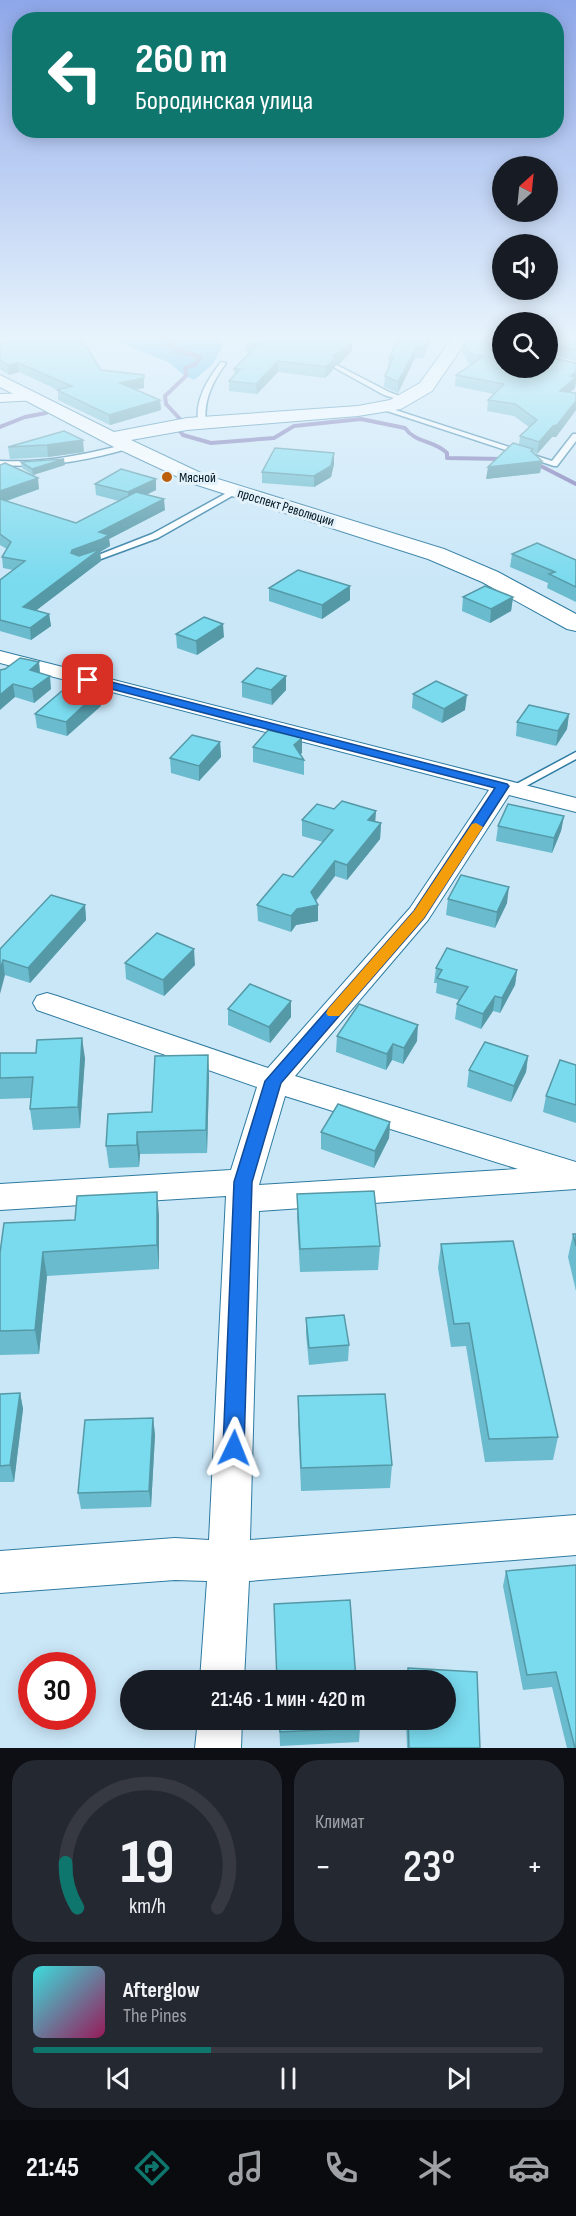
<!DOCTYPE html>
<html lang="ru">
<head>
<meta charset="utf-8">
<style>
	body { margin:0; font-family:"Sofia Sans Condensed",sans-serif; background:#242831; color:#f1f3f6; height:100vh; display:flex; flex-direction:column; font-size:22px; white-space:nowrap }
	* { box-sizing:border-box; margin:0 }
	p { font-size:20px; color:#9ea1a6 }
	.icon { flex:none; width:33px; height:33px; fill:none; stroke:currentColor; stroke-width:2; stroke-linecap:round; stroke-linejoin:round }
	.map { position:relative; height:1748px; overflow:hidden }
	.drawer { display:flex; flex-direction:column; gap:12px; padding:12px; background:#0d0f14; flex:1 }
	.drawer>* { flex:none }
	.hud { position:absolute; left:12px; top:12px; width:552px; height:126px; border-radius:24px; box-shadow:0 3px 15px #0003; background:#0f766e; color:#fff; overflow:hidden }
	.needle { width:39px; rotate:27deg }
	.buttons { position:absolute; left:492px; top:156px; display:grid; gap:12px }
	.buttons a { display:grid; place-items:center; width:66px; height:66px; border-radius:50%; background:#171b24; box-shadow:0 3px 15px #0003; font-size:30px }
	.speed { position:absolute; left:18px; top:1652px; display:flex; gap:12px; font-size:30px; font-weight:700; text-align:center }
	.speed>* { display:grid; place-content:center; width:78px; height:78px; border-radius:50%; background:#171b24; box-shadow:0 3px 15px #0003; line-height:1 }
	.speed .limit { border:9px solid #d22; background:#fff; color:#111 }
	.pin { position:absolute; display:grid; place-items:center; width:51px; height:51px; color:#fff; margin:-26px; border-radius:12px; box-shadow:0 3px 9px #0006 }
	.me { position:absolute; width:66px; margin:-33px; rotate:2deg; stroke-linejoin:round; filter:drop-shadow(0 0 4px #0008) }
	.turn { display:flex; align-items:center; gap:21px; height:126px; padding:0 24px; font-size:27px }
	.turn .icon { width:78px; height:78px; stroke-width:2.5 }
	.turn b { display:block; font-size:42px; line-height:51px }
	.big { font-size:45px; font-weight:600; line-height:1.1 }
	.drawer .widget { flex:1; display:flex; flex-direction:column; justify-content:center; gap:9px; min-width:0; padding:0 21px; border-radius:24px; background:#242831 }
	.drawer .dial { align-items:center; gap:0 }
	.dial svg { height:156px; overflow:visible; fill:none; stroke:#363941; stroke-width:7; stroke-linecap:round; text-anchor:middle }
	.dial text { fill:#f1f3f6; stroke:none }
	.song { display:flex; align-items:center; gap:18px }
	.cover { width:72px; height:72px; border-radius:9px; background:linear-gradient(135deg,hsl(180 70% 55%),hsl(330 70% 35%)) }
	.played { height:6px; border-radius:3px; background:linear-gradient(90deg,#0f766e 35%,#363941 35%) }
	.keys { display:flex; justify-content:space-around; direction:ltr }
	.heat { display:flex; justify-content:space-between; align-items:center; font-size:33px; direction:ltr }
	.drawer .tiles { flex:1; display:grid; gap:12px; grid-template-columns:1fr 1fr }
	.widget:last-child { grid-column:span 2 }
	.trip { position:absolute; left:120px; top:1670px; width:336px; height:60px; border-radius:30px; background:#171b24; box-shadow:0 3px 15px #0003; font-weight:600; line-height:60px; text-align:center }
	.tabs { display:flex; height:96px; justify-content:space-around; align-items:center; background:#090b0e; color:#9ea1a6 }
	.tabs .icon { width:42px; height:42px }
	.tabs .selected { color:#0f766e }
	.tabs b { font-size:27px; color:#f1f3f6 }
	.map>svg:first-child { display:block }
	.forest { fill:#43b3e9 }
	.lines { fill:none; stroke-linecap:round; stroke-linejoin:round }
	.stream { stroke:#766eaf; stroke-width:4 }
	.service-casing { stroke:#2d7ba1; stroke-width:3 }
	.minor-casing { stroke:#2d7ba1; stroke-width:2 }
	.tertiary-casing { stroke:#2d7ba1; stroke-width:2 }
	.service { fill:#fff; fill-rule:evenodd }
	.minor { fill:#fff; fill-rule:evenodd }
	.tertiary { fill:#fff; fill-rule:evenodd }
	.wall { fill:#69bbcd }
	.shaded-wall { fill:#5599a7 }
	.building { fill:#7adaee; stroke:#5599a7; stroke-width:1.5 }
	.route { fill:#1a73e8; stroke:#114b97; stroke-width:1.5 }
	.slow { fill:#f59e0b }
	.poi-dot { fill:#bb5f0a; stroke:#e3f2fa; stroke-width:2 }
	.labels { text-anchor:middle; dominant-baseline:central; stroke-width:6; stroke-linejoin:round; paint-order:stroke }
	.far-poi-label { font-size:14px; fill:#011622; stroke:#e3f2fa; text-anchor:start }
	.far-street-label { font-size:14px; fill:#011622; stroke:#e3f2fa }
</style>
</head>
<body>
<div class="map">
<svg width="576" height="1748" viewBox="0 0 576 1748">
	<rect width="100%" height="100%" fill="#cae7f8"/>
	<path class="forest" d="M108 337H221L218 341 223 344 213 364 194 380 182 374 170 363Z"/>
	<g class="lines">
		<g class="stream">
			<path d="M162 337 175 342 169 346 173 348 200 357 196 364 185 368 186 376 165 396 166 404 180 419 178 429 183 435 211 443 274 438 294 426 361 419 405 428C415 443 434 440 447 453V458L504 459"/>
			<path d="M0 427 25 417 46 413"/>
			<path d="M533 462 576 484"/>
		</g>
		<defs>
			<g id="service">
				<path d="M221 362 226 363C213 381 203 400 206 423L199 425C193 402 208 379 221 362Z"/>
				<path d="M337 365 389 392 410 400 407 402 384 395 335 368 334 367Z"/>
				<path d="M383 406 552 461 573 434H576V441L557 466H554L381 409 380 408Z"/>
				<path d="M127 444 131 446 130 448C86 461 45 468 0 465V461C45 463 84 455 127 444Z"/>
				<path d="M232 490 239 492 158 538 90 563 83 561 152 534Z"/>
				<path d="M576 752V759L517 791 513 792 507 789Z"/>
			</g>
			<g id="minor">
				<path d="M33 393 38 394 40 397 38 400 0 402V394Z"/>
				<path d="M0 651 576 798V812L509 795 428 920 295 1076 576 1162V1189L259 1211 250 1540 576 1515V1555L249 1581 244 1680H200L207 1581 175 1580 0 1593V1551L175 1538 209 1540 226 1196 0 1210V1184L231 1170 257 1087 37 1010 33 1003 37 996 47 993 57 996 268 1068 410 908 489 790 0 663ZM285 1096 518 1169 259 1185Z"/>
				<path d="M198 1719H242L241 1748H195Z"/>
			</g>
			<g id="tertiary">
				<path d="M453 337H469L432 391 401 409 358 416 187 430 131 440 205 475 444 549 498 572 576 614V631L567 629 482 582 428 559 191 483 112 446 0 387V375L114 432 187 418 358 406 390 400 420 383Z"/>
				<path d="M482 337H502V350L496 348Z"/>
			</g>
		</defs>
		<use href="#service" class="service-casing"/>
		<use href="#minor" class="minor-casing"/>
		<use href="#tertiary" class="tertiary-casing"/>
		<use href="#service" class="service"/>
		<use href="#minor" class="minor"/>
		<use href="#tertiary" class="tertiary"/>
	</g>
	<g class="wall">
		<path d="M250 337H336L334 339 352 351 339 364 333 365V370L325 378 278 372 257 394 229 391V381L235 375 234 369 250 352H246V342Z"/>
		<path d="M403 337H439L436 340H431L423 358H415L398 393 384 387 385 376 388 368 389 358Z"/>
		<path d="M548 337H576V361L548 354Z"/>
		<path d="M463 340 575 382V388L570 392 576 393V410L556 437H552L537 454 532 452 542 461 540 473 486 479 519 445 520 436 529 427 514 416 487 411 488 400 494 394 455 386 456 375 471 365 469 364 462 351Z"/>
		<path d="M0 344 101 370 144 375V388L135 389 160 400 161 410 110 425 58 400V390L19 372 9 375 0 369Z"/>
		<path d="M64 431 84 452 48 457 10 459 8 447Z"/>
		<path d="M334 453V464L331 477 314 487 262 483V472Z"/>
		<path d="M21 462 65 465 33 475 22 468Z"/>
		<path d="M0 465 39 489 7 501 76 523 119 501 96 495 95 484 156 479V490L146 495 165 510 109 539 110 546 100 552 101 561 36 610 49 614 51 626 31 640 0 631V580L13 570 3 568 2 557 7 549 0 545Z"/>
		<path d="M512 554 576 560V602L547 588 548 583 510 567Z"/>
		<path d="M350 586V600L322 619 269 601V588Z"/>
		<path d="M463 597H513L511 611 490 623 462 611Z"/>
		<path d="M176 634 224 637 197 655 177 648Z"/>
		<path d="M39 662 40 673 51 689 34 703 15 697 0 670Z"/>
		<path d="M242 682 286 690 272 705 242 697Z"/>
		<path d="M99 691 101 706 67 736 37 728 35 714Z"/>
		<path d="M413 694 465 710 442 723 412 708Z"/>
		<path d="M569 714 567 729 556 746 516 736 517 722Z"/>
		<path d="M220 742 221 757 199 781 171 773 170 758Z"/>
		<path d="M253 747 302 753 300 754 304 760V775L253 762Z"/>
		<path d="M564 816 561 831 552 853 496 841 498 826Z"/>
		<path d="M302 820 375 822 381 823 380 839 347 880 335 876 316 901 318 921 296 925 291 932 258 921 257 905 293 877 323 842 302 836Z"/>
		<path d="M448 899 507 903 495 928 446 915Z"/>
		<path d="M85 905 86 920 30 983 5 975 0 949Z"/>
		<path d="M125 963 195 965 164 996 126 979Z"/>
		<path d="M436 968 517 970 515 985 500 1013 493 1011 481 1029 455 1019 457 1004 459 1000 436 993 437 983H434Z"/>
		<path d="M228 1009 291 1017 270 1043 228 1025Z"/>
		<path d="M337 1036 417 1041 403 1064 392 1060 386 1070 336 1052Z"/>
		<path d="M0 1053H36L85 1058 80 1128 33 1130 30 1109 31 1098 0 1099Z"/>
		<path d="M208 1055 209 1077 207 1153 140 1154 139 1167 109 1168 106 1146 152 1112Z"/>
		<path d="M528 1056 526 1072 511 1102 467 1087 469 1070Z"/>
		<path d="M576 1065V1123L543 1112 546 1096Z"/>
		<path d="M390 1122 389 1138 374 1168 321 1149V1132Z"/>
		<path d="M297 1194 380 1246 378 1270 300 1272 297 1217Z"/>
		<path d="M159 1215V1269L47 1276 39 1354 0 1355V1253L75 1220Z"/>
		<path d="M573 1234H576V1291L568 1257Z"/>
		<path d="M441 1244 558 1437 553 1460 485 1462 466 1346 451 1347 438 1268Z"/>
		<path d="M306 1318 349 1345 348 1361 309 1365 306 1334Z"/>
		<path d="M20 1393 23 1409 14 1482H0V1394Z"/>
		<path d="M298 1396 392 1465 390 1488 301 1491 298 1420Z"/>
		<path d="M153 1418 155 1435 151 1507 81 1509 78 1493Z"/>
		<path d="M576 1565V1748H567L552 1687 523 1690 503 1586 506 1571Z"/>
		<path d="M408 1668 477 1672 480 1748H407L406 1719H446V1680H406Z"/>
		<path d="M279 1719H360V1728L359 1742 280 1746Z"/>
	</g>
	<g class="shaded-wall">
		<path d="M428 337H431V340L423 358 424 348Z"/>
		<path d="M352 341V351L339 364 333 365V370L325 378 326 367 333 355Z"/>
		<path d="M416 348 415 358 398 393V382Z"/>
		<path d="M278 361V372L257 394 256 384Z"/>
		<path d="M18 363 19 372 9 375 8 365Z"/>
		<path d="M576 372V382L575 388 559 402 560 391 571 376Z"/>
		<path d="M144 378V388L120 393V383Z"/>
		<path d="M160 400 161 410 110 425 109 415Z"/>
		<path d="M576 401V410L556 437H552L537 454 539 442Z"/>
		<path d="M83 440 84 452 48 457 47 445Z"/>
		<path d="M533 449 531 461H542L540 473 486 479 488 467 531 451Z"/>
		<path d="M334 453V464L331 477 314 487V476Z"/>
		<path d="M64 459 65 465 33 475 32 469Z"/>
		<path d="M38 478 39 489 0 503V491Z"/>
		<path d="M156 479V490L129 503 128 492Z"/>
		<path d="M164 499 165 510 109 539 110 546 100 552 101 561 25 619 23 607 71 553 72 550 99 532Z"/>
		<path d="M350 586V600L322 619V605Z"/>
		<path d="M513 597 511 611 490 623 491 609Z"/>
		<path d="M49 614 51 626 31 640 30 628Z"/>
		<path d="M223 624 224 637 197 655 196 641Z"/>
		<path d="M39 662 40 676 30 670Z"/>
		<path d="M50 676 51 689 34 703 32 689Z"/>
		<path d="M286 676V690L272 705 271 690Z"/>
		<path d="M13 684 15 697 0 710V695Z"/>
		<path d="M99 691 101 706 67 736 66 722Z"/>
		<path d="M467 695 465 710 442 723 444 709Z"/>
		<path d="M569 714 567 729 556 746 558 731Z"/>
		<path d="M302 738V753L296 758 294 745Z"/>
		<path d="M220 742 221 757 199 781V766Z"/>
		<path d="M376 811 375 826 368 820Z"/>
		<path d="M564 816 561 831 552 853 554 838Z"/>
		<path d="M381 823 380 839 347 880V865Z"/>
		<path d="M335 861V876L311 906 318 905V921L296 925 291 932V916Z"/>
		<path d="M509 887 507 903 495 928 497 912Z"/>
		<path d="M85 905 86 920 30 983 28 968Z"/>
		<path d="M194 949 195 965 164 996 163 980Z"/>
		<path d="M3 960 5 975 0 994V970Z"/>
		<path d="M517 970 515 985 500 1013 502 998Z"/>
		<path d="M495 996 493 1011 481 1029 483 1014Z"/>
		<path d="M291 1001V1017L270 1043 269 1027Z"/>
		<path d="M418 1025 417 1041 403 1064 404 1048Z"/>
		<path d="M82 1038 85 1058 80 1128 78 1107Z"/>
		<path d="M393 1044 392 1060 386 1070 387 1054Z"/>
		<path d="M208 1055 209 1077 207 1153 206 1130Z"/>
		<path d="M528 1056 526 1072 511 1102 514 1086Z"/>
		<path d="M390 1122 389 1138 374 1168 375 1151Z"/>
		<path d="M137 1132 140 1154 139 1167 137 1145Z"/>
		<path d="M157 1192 159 1215V1269L157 1245Z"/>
		<path d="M43 1252 47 1276 39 1354 35 1330Z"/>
		<path d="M20 1393 23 1409 14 1482 10 1465Z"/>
		<path d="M153 1418 155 1435 151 1507 149 1491Z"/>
	</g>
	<g class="building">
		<path d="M28 337 81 338 101 370 144 375V378L120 383 160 400 109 415 57 390 72 386 18 363 8 365 0 360V344Z"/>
		<path d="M250 337H330L329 339 352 341 339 353 333 355 334 359 326 367 278 361 256 384 229 381 240 369H234L259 343 246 342Z"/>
		<path d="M403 337H428L424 348H416L398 382 385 376 393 358H389L398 340 401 341Z"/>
		<path d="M465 337H485L492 350 499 346H502V368H548V357L576 363V372L571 376 576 377 560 391 576 393V401L557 425 553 426 539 442 520 436 537 420 515 404 488 400 504 384 456 375 484 356 470 354 463 340Z"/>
		<path d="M548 337H576V350L548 344V354Z"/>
		<path d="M64 431 83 440 47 445 8 447Z"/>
		<path d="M513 443 533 449 531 451 542 461 488 467Z"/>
		<path d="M275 448 334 453 331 466 314 476 262 472Z"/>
		<path d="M64 459 32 469 21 462Z"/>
		<path d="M5 463 38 478 0 491V465Z"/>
		<path d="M121 469 156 479 128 492 95 484Z"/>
		<path d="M136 492 164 499 99 532 109 535 102 539 72 550 71 553 79 556 100 549 23 607 49 614 30 628 0 620V580L25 561 2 557 11 542 0 534V499L76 523Z"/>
		<path d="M537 543 576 560V587L549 574 555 572 512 554Z"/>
		<path d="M298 570 350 586 322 605 269 588Z"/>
		<path d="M485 586 513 597 491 609 463 597Z"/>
		<path d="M204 617 223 624 196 641 176 634Z"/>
		<path d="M20 658 39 662 30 670 50 676 32 689 13 684 0 695V670L5 669Z"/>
		<path d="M257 668 286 676 271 690 242 682Z"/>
		<path d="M436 681 467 695 444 709 413 694Z"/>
		<path d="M70 684 99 691 66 722 35 714Z"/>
		<path d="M529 705 569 714 558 731 517 722Z"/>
		<path d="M268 730 302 738 294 745 304 760 253 747Z"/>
		<path d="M192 735 220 742 199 766 170 758Z"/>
		<path d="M342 801 376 811 368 820 381 823 347 865 335 861 311 892 318 905 297 909 291 916 257 905 283 874 293 877 333 830 302 820 317 804 334 809Z"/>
		<path d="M508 804 564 816 554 838 498 826Z"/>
		<path d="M461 875 509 887 497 912 448 899Z"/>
		<path d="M51 895 85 905 28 968 3 960 0 970V949Z"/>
		<path d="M157 933 194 949 163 980 125 963Z"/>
		<path d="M447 948 517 970 502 998 495 996 483 1014 457 1004 468 987 437 978 442 970 436 968Z"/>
		<path d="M250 984 291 1001 269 1027 228 1009Z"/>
		<path d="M359 1004 418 1025 404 1048 393 1044 387 1054 337 1036Z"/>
		<path d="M82 1038 78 1107 30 1109 33 1077 0 1078V1053H36L37 1040Z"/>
		<path d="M485 1042 528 1056 514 1086 469 1070Z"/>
		<path d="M208 1055 206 1130 137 1132V1145L106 1146 108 1114 152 1112 155 1056Z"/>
		<path d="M560 1060 576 1065V1105L546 1096Z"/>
		<path d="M338 1104 390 1122 375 1151 321 1132Z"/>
		<path d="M374 1191 380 1246 300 1249 297 1194Z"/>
		<path d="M157 1192V1245L43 1252 35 1330 0 1331V1253L4 1223 75 1220 77 1196Z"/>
		<path d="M573 1234H576V1246Z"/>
		<path d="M513 1241 558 1437 489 1439 469 1323 454 1324 441 1244Z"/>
		<path d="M344 1315 349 1345 309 1348 306 1318Z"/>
		<path d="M20 1393 10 1465 0 1466V1394Z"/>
		<path d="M385 1394 392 1465 301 1468 298 1396Z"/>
		<path d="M153 1418 149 1491 78 1493 85 1420Z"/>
		<path d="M576 1565V1748H575L556 1672 527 1675 506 1571Z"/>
		<path d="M350 1600 356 1680H277L274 1604Z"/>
		<path d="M408 1668 477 1672 480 1748H409L408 1719H446V1680H408Z"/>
		<path d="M279 1719H360V1728L280 1732Z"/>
	</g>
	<linearGradient id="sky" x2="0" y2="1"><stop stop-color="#8ea7e9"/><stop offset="0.58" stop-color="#e7f4fc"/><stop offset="1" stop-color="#e7f4fc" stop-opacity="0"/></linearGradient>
	<rect width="576" height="582" fill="url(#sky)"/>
	<path class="route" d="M88 676 507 784 509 786 424 918 281 1083 252 1182 244 1448 241 1455 234 1458 226 1455 223 1448 234 1182 265 1081 414 911 495 788 84 682V677Z"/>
	<path class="slow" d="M476 823 483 827 424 918 339 1016H328L326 1013 328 1009 414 911 472 824Z"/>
	<circle class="poi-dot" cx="167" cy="477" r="6"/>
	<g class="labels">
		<g class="far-poi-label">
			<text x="179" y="477">Мясной</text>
		</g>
		<g class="far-street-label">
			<text transform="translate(286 507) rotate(17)">проспект Революции</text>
		</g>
	</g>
</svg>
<div class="buttons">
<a><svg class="needle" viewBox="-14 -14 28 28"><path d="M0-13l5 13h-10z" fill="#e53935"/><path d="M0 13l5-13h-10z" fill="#9ea1a6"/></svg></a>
<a><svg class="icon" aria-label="sound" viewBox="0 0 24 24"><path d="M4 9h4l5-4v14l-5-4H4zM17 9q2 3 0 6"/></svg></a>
<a><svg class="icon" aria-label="search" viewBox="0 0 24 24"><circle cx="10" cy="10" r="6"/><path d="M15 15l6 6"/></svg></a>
</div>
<div class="speed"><div class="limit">30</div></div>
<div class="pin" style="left:88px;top:680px;background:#d93025"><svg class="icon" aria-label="arrive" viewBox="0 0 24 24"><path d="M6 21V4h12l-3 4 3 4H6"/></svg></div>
<svg class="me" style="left:234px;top:1448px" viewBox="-20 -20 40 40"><path d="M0-17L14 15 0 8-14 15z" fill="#1a73e8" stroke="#fff" stroke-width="4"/></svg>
<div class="trip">21:46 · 1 мин · 420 m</div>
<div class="hud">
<div class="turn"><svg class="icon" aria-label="left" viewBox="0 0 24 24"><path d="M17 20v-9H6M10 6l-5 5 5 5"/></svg><div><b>260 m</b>Бородинская улица</div></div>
</div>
</div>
<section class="drawer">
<div class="tiles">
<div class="widget dial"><svg viewBox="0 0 100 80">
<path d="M14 69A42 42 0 1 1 86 69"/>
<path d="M14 69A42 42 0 0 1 8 46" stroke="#0f766e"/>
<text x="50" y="56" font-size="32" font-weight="700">19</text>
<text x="50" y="72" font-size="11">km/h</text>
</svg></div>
<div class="widget"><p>Климат</p>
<div class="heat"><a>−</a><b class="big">23°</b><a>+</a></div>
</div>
<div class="widget">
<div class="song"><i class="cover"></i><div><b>Afterglow</b><p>The Pines</p></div></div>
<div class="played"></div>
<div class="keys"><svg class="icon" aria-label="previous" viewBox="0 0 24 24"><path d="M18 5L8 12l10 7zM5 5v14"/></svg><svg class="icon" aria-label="pause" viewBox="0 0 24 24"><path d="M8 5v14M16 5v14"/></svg><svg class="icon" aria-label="next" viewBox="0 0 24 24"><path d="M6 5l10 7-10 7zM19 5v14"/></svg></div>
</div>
</div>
</section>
<nav class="tabs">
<b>21:45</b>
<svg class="icon selected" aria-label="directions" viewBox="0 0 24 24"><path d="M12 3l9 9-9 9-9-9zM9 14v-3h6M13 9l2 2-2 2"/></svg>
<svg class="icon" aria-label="music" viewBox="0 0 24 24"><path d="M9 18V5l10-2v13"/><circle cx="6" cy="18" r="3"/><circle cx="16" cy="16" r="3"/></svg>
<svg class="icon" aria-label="phone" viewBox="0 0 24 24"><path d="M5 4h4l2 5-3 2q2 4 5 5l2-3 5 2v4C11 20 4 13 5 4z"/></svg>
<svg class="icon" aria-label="climate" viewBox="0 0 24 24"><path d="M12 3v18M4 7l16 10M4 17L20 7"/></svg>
<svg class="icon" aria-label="car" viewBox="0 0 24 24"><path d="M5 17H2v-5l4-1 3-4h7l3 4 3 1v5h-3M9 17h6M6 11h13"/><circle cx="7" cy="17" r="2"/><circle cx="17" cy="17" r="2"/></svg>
</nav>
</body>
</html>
